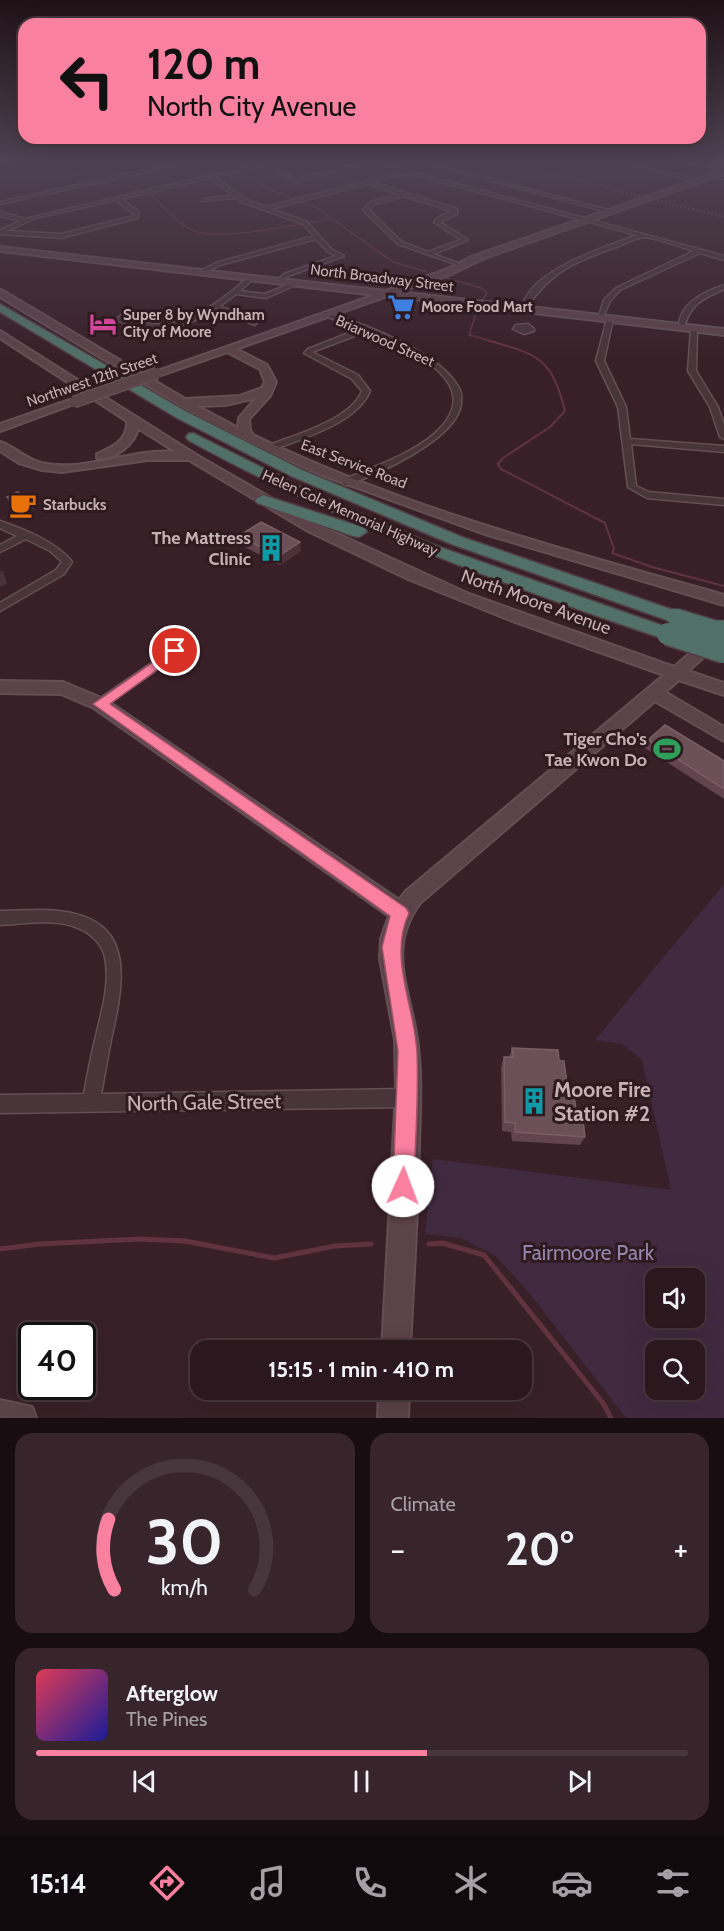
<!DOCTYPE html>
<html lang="en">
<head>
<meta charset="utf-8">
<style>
	body { margin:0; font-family:Cabin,sans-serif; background:#37252b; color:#f1f3f6; height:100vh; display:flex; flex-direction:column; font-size:22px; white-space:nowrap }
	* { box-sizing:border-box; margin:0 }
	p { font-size:20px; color:#a6a0a4 }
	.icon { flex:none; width:33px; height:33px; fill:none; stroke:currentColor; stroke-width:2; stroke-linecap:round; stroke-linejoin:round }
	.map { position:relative; height:1418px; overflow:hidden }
	.sheet { display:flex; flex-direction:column; gap:15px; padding:15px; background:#180d10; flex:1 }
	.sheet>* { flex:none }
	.banner { position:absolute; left:18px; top:18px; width:688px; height:126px; border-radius:18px; box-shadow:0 6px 24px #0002,0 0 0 2px #47373c; background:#fa80a0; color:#111; overflow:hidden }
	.buttons { position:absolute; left:645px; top:1268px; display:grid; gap:12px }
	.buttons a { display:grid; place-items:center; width:60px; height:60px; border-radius:12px; background:#2b181e; box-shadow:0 6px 24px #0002,0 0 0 2px #47373c; font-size:30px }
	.speed { position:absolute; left:18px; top:1322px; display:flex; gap:12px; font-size:30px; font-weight:700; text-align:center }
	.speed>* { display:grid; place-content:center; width:78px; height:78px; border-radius:50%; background:#2b181e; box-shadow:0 6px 24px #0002,0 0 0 2px #47373c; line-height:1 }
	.speed .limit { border:3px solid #111; border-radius:9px; background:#fff; color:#111 }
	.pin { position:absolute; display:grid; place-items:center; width:51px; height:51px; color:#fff; margin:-26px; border:3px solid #fff; border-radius:50%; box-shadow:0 2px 6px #0007 }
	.me { position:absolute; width:66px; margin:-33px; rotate:2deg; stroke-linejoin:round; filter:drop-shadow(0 0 4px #0008) }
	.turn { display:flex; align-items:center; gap:21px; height:126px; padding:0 30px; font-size:27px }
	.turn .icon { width:78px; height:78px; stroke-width:2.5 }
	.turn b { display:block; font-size:42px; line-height:51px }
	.big { font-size:45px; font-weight:700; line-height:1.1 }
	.sheet .card { flex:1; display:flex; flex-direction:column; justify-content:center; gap:9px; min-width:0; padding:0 21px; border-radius:18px; background:#37252b }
	.sheet .dial { align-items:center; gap:0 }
	.dial svg { height:156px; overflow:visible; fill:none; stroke:#47373c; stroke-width:7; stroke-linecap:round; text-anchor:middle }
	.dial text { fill:#f1f3f6; stroke:none }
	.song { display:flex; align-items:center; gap:18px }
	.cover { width:72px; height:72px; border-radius:9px; background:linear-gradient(135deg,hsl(350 70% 55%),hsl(240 70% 35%)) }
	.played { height:6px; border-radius:3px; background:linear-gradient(90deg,#fa80a0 60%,#47373c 60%) }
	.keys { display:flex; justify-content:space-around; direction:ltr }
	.heat { display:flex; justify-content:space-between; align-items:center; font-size:33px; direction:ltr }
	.sheet .tiles { flex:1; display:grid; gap:15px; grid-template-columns:1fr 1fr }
	.card:last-child { grid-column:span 2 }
	.trip { position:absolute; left:190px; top:1340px; width:342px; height:60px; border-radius:18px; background:#2b181e; box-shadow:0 6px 24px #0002,0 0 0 2px #47373c; font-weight:700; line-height:60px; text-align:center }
	.dock { display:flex; height:96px; justify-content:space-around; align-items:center; background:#110a0c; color:#a6a0a4 }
	.dock .icon { width:42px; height:42px }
	.dock .selected { color:#fa80a0 }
	.dock b { font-size:27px; color:#f1f3f6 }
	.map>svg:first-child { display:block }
	.green { fill:#412a40; fill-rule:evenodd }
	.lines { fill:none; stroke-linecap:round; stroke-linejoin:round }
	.stream-far2 { stroke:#613341; stroke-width:1.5 }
	.stream-far1 { stroke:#613341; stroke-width:2 }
	.stream { stroke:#613341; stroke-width:5 }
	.street-casing { stroke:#644f55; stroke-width:3 }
	.secondary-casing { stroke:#644f55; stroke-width:4 }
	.highway-casing { stroke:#513c42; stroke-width:3 }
	.street { fill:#49343a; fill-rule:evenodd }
	.secondary { fill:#5c4249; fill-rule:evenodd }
	.highway { fill:#517067; fill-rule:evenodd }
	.rail { stroke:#71565e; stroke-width:1.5; stroke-dasharray:2 2; stroke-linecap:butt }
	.secondary-bridge-casing { stroke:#644f55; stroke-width:13; stroke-linecap:butt }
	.highway-bridge-far1-casing { stroke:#513c42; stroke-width:20; stroke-linecap:butt }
	.highway-bridge-casing { stroke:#513c42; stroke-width:25; stroke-linecap:butt }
	.secondary-bridge { stroke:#5c4249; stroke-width:10 }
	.highway-bridge-far1 { stroke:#517067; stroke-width:17 }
	.highway-bridge { stroke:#517067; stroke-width:22 }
	.wall { fill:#61444d }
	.shaded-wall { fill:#4c3139 }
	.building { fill:#6c5058; stroke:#7a5e67; stroke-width:1.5 }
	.route { fill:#fa80a0; stroke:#a25368; stroke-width:1.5 }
	.labels { text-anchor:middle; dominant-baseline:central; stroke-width:6; stroke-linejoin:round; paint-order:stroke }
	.far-street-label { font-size:15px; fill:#c6afb5; stroke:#2e1a1f }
	.far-poi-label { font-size:15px; font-weight:bold; fill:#c6afb5; stroke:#2e1a1f; text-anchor:start }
	.poi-label { font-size:18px; font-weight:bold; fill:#c6afb5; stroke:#2e1a1f; text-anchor:end }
	.street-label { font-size:18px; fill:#c6afb5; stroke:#2e1a1f }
	.near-poi-label { font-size:21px; font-weight:bold; fill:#c6afb5; stroke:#2e1a1f; text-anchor:start }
	.near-street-label { font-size:21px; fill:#c6afb5; stroke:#2e1a1f }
	.near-park-label { font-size:21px; fill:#9285ac; stroke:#2e1a1f }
</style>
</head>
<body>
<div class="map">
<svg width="724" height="1418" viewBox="0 0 724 1418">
	<rect width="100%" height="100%" fill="#392028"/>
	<path class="green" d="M724 884V1418H626L530 1294 496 1256 461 1238 425 1234 433 1159 671 1190 642 1060 622 1044 595 1040ZM656 1278H694V1317H656ZM656 1350H694V1389H656Z"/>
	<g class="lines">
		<g class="stream-far2">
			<path d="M222 159 270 190 317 208 393 262 427 272"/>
			<path d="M0 165C45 171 97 172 140 190 165 200 175 229 203 233 237 238 295 224 331 219"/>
			<path d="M443 277 481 288 487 293 482 300"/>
			<path d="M478 308 469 335 495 342"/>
		</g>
		<path class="stream-far1" d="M489 341C539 354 552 359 565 411L550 427 503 458 498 464 501 469 605 523 614 549 612 553 652 567 724 586"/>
		<g class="stream">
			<path d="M429 1244 442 1243 484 1255 603 1403 611 1418"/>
			<path d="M0 1249 40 1244 140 1239 185 1241 274 1258 335 1246 371 1244"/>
		</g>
		<defs>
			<g id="street">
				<path d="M136 159H142L164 166 206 159 0 204V202L159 167Z"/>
				<path d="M244 159 264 163 290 159 269 165 296 179 365 162 359 159H365L702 250 724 256V260L700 253 620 290 610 301 602 319H598L604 300 616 288 694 251C679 247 661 239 645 237 637 237 626 243 619 246 576 261 550 271 525 310H521C528 270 604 248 637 235L408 173 372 182 457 209V214L440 222 468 240 433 254 458 263V265L398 244 363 210 371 202 399 194 367 184 271 209 307 222 331 249 344 256 288 276 280 283 277 281 284 274 336 256 327 251 316 239 220 265 204 273H200V271L216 263 314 236 303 224 242 202 236 198 202 201 204 199 233 195 211 178 121 199 138 211V218L61 238 0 234V230L21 221 0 216V212L25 219 259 164ZM370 163 402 172 266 207 246 200 215 177 263 166 295 182ZM404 196 452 211 437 218 434 222 461 240 428 252 402 242 369 210 375 204ZM116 200 133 213V216L61 234 7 231 36 218Z"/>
				<path d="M409 159H415L616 212 611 213Z"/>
				<path d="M603 159H610L702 181 700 182Z"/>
				<path d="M674 159 724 168V170L676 160Z"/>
				<path d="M712 175 724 177V179L712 177Z"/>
				<path d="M249 277 254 278 240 291 265 294 295 282 300 283 266 298 236 294 220 306 256 322V324L254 325 216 308C188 327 166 334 134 324 128 323 122 323 116 320L121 315 132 314 138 318 135 320C178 337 218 303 249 277Z"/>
				<path d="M724 285V289C703 299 691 303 684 327L679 328C678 304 704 292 724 285Z"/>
				<path d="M325 312C364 324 442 352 460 390 462 395 461 399 461 404 457 439 377 475 346 485L343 484V480C372 467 408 456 433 435 493 383 407 348 365 332L312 352 358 375 370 391C357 423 303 438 273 450H267V446C294 435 351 420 362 391L352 379 304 353 308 349 359 329 323 315V313Z"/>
				<path d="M610 317 613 319 604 361 626 407 630 439 724 446V452L631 444 636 486 649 492 724 499V505L647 498 628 487 618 407 596 361 607 319Z"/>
				<path d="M528 324 534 329V331L524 334 513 329 516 325Z"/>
				<path d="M694 327 697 329 696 371 718 407 724 425V439L720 437 710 407 688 371 691 329Z"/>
				<path d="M0 521C23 529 57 542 72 562L64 574 0 611V603L56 570 62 562 50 551 26 539 0 552V545L17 536 0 528Z"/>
				<path d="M175 647 179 648 181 651 179 654 104 707H96L94 704 96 701Z"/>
				<path d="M41 910C131 911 128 965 112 1035 108 1054 105 1074 101 1094L407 1089 413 1092 416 1098 413 1104 407 1107 0 1113V1095L84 1094C87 1077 90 1061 94 1044 100 1017 111 985 105 957 102 944 91 933 78 928 55 918 24 924 0 925V911Z"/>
			</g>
			<g id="secondary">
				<path d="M724 170V174L487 257 451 274 398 292 724 329V335L387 296 236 349 267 365 276 382 270 396 249 419 250 430 253 435C403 508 565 550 724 595V605L488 535 319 474 246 441 195 414 0 297V290L3 291 185 399 240 396 262 388 265 382 260 369 227 352 161 375 152 373 375 295 0 251V247L386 291 445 270 471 257ZM256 398 239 418 238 428 197 406 225 405Z"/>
				<path d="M0 331 198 456 318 525 469 594 674 667 709 637 714 636 722 641 688 671 724 683V695L679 680 665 692 724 727V741L655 701 420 903C386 949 410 989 417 1039 422 1073 420 1109 419 1144 418 1213 413 1281 410 1350H382L396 1091 395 1040 380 959 381 939 389 916 94 708 61 694 0 693V681L63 682 106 700 399 900 406 891 664 675 510 620 408 579 308 531 189 460H148L62 472 42 470 19 463 0 451V442C14 446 23 458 41 463 85 473 131 448 176 452L138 428C135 444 114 461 97 458V454C113 447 128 440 127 421L0 338Z"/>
				<path d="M70 400 79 402 0 431V424Z"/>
				<path d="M379 1389H409L408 1418H378Z"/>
				<path d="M0 1400 32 1407 36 1418H0Z"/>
			</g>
			<g id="highway">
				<path d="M0 304 187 412 302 470 462 537 682 613 684 617 675 623 451 544 291 476 177 418 0 312Z"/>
				<path d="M193 433 313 493 431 544 675 630 678 634 675 638H661C498 583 339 523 188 440L186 437 188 434Z"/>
				<path d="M263 495 365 528 367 532 359 537 353 536 257 503 255 500Z"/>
			</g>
		</defs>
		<use href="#street" class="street-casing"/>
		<use href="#secondary" class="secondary-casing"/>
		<use href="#highway" class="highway-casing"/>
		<use href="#street" class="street"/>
		<use href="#secondary" class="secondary"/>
		<use href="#highway" class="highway"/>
		<path class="rail" d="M490 159 724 217"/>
		<defs>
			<path id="secondary-bridge" d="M74 402 157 373"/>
			<path id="highway-bridge-far1" d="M675 617 724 632"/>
			<g id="highway-bridge">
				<path d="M720 631 724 632"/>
				<path d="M668 634 724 652"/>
			</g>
		</defs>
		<use href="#secondary-bridge" class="secondary-bridge-casing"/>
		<use href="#highway-bridge-far1" class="highway-bridge-far1-casing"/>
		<use href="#highway-bridge" class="highway-bridge-casing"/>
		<use href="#secondary-bridge" class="secondary-bridge"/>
		<use href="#highway-bridge-far1" class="highway-bridge-far1"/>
		<use href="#highway-bridge" class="highway-bridge"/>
	</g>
	<g class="wall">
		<path d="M7 497 36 507 26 512 9 503Z"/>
		<path d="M239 536 301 551 280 565 241 545Z"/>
		<path d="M648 740 724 761V799L645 748Z"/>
		<path d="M512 1048 559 1061 568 1093 577 1120 585 1137 580 1145 512 1141 511 1132 502 1131 501 1067 504 1057H509Z"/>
	</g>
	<g class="shaded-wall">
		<path d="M34 500 36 507 26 512 24 506Z"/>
		<path d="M300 542 301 551 280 565 279 556Z"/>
		<path d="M3 571 7 584 0 587V572Z"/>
	</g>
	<g class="building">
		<path d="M17 492 34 500 24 506 7 497Z"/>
		<path d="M261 522 300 542 279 556 239 536Z"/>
		<path d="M665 725 724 761V789L648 740Z"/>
		<path d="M512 1048 558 1050 559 1061H564L568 1093H574L577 1120H583L585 1137 515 1132V1123L505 1122 504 1057H513Z"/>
	</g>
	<linearGradient id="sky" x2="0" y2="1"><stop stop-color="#1f1216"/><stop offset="0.45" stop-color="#4e4253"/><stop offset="1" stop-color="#4e4253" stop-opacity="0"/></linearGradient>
	<rect width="724" height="357" fill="url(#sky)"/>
	<path class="route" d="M175 647 181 651 179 654 110 704 406 908 409 913C388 958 415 1006 417 1053 419 1097 415 1142 414 1186L411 1193 403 1196 396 1193 393 1186 398 1051 382 947 390 916 93 704Z"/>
	<defs>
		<symbol id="supermarket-bare" viewBox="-9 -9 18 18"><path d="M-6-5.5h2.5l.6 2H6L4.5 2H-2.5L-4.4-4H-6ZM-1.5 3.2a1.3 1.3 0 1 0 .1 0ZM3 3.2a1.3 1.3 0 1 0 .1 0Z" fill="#3f7fe0" stroke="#2e1a1f" stroke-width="2.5" paint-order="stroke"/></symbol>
		<symbol id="hotel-bare" viewBox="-9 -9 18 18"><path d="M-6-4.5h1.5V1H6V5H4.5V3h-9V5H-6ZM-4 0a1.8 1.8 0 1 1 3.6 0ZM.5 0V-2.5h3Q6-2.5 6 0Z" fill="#d1479c" stroke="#2e1a1f" stroke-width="2.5" paint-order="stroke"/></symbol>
		<symbol id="cafe-bare" viewBox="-9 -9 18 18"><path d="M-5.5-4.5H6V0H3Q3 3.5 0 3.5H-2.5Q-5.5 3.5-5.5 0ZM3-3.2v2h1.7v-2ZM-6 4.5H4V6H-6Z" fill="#e8710a" stroke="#2e1a1f" stroke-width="2.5" paint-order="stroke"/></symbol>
		<symbol id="building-bare" viewBox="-9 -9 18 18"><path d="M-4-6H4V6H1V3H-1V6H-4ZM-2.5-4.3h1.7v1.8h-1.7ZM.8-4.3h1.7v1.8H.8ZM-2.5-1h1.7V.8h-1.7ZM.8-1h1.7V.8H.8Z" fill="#0f9aa8" stroke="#2e1a1f" stroke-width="2.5" paint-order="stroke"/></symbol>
		<symbol id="stadium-bare" viewBox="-9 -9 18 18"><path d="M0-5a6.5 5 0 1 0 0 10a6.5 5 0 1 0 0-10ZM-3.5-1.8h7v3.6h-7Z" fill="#2e9e5b" stroke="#2e1a1f" stroke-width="2.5" paint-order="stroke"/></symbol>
	</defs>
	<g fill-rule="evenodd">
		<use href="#supermarket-bare" x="382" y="288" width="38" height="38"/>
		<use href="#hotel-bare" x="84" y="305" width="38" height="38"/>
		<use href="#cafe-bare" x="4" y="486" width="38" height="38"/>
		<use href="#building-bare" x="252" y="529" width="38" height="38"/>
		<use href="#stadium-bare" x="648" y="730" width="38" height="38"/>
		<use href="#building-bare" x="515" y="1082" width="38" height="38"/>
	</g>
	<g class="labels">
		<g class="far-street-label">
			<text transform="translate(382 278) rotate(7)">North Broadway Street</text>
			<text transform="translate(385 341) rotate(24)">Briarwood Street</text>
			<text transform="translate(92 380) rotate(-19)">Northwest 12th Street</text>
			<text transform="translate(354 464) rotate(21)">East Service Road</text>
			<text transform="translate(350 513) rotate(24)">Helen Cole Memorial Highway</text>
		</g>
		<g class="far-poi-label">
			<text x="421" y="307">Moore Food Mart</text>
			<text x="123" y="315">Super 8 by Wyndham<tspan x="123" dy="17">City of Moore</tspan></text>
			<text x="43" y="505">Starbucks</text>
		</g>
		<g class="poi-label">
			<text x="251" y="538">The Mattress<tspan x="251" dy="21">Clinic</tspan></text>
			<text x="647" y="739">Tiger Cho's<tspan x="647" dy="21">Tae Kwon Do</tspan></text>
		</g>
		<g class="street-label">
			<text transform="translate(536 602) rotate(20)">North Moore Avenue</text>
		</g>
		<g class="near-poi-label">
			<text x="554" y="1089">Moore Fire<tspan x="554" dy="24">Station #2</tspan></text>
		</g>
		<g class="near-street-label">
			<text transform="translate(204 1102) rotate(-1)">North Gale Street</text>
		</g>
		<g class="near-park-label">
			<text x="588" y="1252">Fairmoore Park</text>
		</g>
	</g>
</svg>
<div class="buttons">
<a><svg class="icon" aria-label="sound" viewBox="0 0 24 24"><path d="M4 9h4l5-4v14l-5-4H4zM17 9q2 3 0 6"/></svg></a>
<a><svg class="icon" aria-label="search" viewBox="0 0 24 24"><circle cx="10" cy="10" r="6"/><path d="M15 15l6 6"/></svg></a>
</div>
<div class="speed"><div class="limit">40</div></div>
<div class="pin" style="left:175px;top:651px;background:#d93025"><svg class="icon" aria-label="arrive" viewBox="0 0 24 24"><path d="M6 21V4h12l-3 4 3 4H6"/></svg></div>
<svg class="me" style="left:403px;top:1186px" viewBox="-20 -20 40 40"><circle r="19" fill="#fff"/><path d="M0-13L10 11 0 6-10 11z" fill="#fa80a0"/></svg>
<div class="trip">15:15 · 1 min · 410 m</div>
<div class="banner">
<div class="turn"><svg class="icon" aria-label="left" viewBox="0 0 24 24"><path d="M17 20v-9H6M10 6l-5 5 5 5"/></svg><div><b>120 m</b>North City Avenue</div></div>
</div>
</div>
<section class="sheet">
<div class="tiles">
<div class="card dial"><svg viewBox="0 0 100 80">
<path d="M14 69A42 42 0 1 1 86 69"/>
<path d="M14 69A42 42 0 0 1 11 33" stroke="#fa80a0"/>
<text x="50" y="56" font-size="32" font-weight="700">30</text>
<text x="50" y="72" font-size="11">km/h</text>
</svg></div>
<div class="card"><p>Climate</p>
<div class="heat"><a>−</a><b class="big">20°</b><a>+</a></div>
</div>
<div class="card">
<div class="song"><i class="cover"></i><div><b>Afterglow</b><p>The Pines</p></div></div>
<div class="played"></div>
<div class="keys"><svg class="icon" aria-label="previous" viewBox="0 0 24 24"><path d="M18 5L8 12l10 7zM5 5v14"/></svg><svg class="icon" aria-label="pause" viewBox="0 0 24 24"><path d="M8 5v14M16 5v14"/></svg><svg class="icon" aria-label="next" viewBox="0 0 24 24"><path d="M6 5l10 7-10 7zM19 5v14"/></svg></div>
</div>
</div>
</section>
<nav class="dock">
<b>15:14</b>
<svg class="icon selected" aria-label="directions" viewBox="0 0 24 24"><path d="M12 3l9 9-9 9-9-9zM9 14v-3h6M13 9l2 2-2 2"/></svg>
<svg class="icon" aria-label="music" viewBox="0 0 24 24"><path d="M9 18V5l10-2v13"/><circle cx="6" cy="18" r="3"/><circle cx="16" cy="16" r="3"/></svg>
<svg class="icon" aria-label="phone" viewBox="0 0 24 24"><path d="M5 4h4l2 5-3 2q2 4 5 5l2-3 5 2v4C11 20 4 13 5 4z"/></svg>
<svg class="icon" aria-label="climate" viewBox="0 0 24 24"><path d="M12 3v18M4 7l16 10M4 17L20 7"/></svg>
<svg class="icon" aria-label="car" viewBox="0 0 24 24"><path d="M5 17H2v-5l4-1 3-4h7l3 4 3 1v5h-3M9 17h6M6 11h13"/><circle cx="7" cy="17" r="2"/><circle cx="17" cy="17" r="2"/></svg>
<svg class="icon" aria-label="filters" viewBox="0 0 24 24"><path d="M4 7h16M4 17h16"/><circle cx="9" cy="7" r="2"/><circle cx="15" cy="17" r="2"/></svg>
</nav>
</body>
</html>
